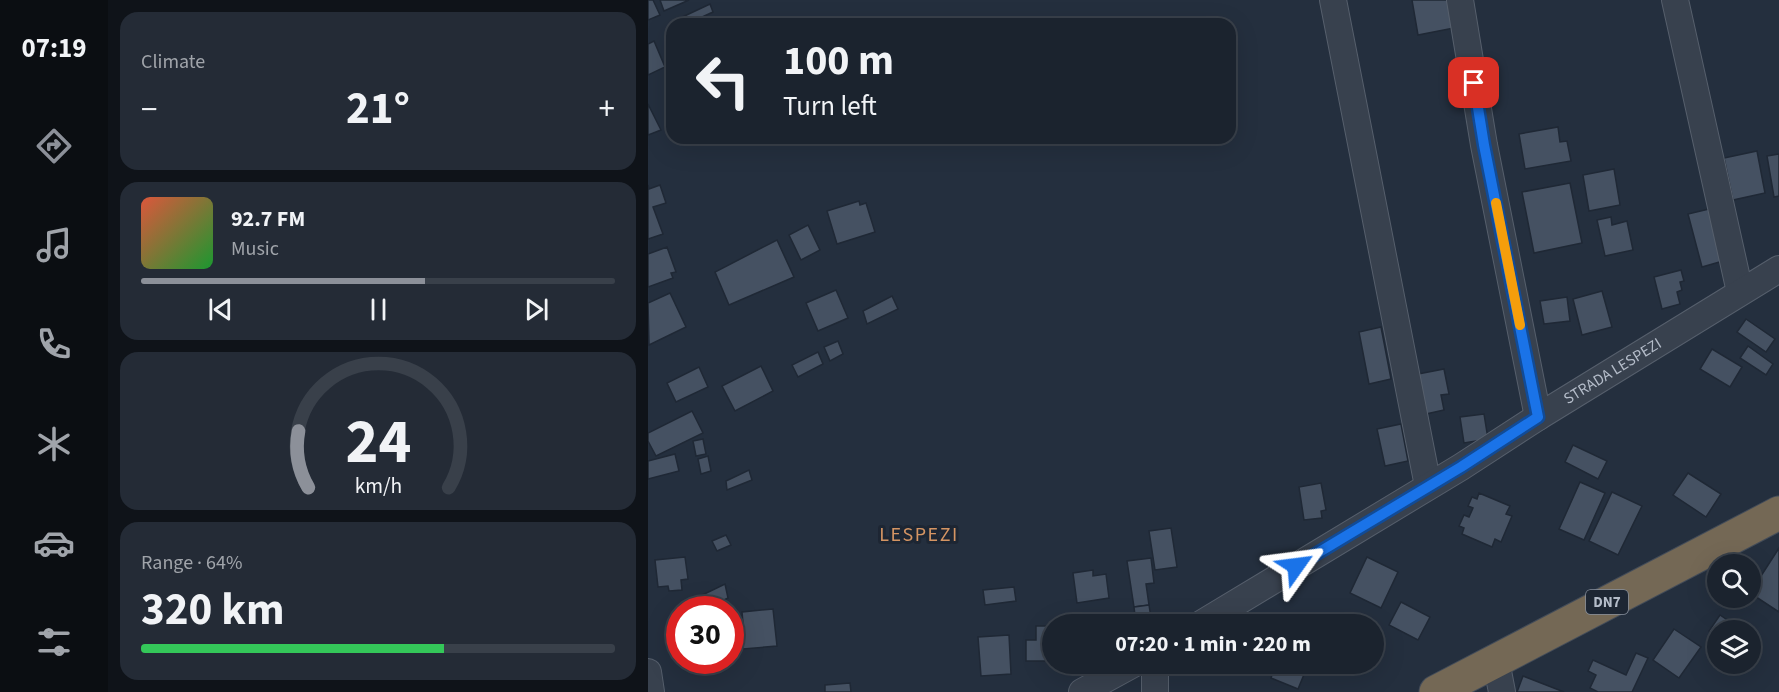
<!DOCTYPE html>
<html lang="en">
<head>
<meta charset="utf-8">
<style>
	body { margin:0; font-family:"Source Sans 3",sans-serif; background:#242b36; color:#f1f3f6; height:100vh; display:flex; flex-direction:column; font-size:22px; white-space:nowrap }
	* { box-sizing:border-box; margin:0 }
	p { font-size:20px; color:#a0a4aa }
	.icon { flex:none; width:33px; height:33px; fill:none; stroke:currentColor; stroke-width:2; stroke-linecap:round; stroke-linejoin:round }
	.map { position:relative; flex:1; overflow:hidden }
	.details { display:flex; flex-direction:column; gap:12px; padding:12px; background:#0f1319; width:540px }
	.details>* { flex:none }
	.top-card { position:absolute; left:18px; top:18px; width:570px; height:126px; border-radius:18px; box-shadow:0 6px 24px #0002,0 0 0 2px #39404a; background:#1b232e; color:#f1f3f6; overflow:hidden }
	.tools { position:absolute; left:1059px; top:554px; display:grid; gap:12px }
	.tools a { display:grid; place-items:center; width:54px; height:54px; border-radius:50%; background:#1b232e; box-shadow:0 6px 24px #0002,0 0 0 2px #39404a; font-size:30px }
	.speed { position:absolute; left:18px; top:596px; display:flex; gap:12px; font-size:30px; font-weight:700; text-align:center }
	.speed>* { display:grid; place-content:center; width:78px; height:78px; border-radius:50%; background:#1b232e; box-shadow:0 6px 24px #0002,0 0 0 2px #39404a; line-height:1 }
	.speed .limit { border:9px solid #d22; background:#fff; color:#111 }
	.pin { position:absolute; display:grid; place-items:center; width:51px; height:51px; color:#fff; margin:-26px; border-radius:12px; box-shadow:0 3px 9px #0006 }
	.me { position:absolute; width:66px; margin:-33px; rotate:59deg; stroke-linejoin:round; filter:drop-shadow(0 0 4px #0008) }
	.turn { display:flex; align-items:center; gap:21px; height:126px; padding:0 18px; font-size:27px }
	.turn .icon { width:78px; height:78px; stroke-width:2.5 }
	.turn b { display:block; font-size:42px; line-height:51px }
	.big { font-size:45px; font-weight:700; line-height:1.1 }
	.details .card { flex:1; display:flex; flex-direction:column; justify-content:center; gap:9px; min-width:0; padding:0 21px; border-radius:18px; background:#242b36 }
	.details .dial { align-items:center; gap:0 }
	.dial svg { height:156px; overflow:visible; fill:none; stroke:#39404a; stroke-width:7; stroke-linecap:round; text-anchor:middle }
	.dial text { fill:#f1f3f6; stroke:none }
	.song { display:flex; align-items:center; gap:18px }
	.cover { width:72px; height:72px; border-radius:9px; background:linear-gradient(135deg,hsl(10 70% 55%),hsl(130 70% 35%)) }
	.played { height:6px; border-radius:3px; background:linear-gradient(90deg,#8c9099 60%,#39404a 60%) }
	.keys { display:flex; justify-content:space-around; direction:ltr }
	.heat { display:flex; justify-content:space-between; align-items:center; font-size:33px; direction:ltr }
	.charge { height:9px; border-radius:4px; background:linear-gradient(90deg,#34c759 64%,#39404a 0) }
	.trip { position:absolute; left:394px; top:614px; width:342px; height:60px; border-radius:30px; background:#1b232e; box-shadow:0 6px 24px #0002,0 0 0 2px #39404a; font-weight:700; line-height:60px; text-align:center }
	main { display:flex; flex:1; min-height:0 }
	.tabs { display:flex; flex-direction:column; width:108px; justify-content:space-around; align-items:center; background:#0b0e12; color:#a0a4aa }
	.tabs .icon { width:42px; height:42px }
	.tabs .selected { color:#8c9099 }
	.tabs b { font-size:27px; color:#f1f3f6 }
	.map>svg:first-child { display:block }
	.building { fill:#455162; stroke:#1f2835; stroke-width:1.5 }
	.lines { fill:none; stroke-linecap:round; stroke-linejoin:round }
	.minor-casing { stroke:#565f6c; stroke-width:28 }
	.highway-casing { stroke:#434c59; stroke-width:35 }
	.minor { stroke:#38414e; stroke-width:26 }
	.highway { stroke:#746855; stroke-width:33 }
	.route-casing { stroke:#114b97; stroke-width:15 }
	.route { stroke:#1a73e8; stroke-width:10 }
	.slow { stroke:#f59e0b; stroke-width:10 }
	.labels { text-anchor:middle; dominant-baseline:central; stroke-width:6; stroke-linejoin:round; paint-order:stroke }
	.shield { fill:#1d2633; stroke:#878f9c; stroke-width:1.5 }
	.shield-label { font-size:15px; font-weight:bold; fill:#b4bcc9 }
	.street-label { font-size:16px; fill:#b4bcc9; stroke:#1d2633 }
	.quarter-label { font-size:20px; letter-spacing:1.5px; fill:#d59563; stroke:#1d2633 }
</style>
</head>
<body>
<main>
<nav class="tabs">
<b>07:19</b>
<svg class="icon selected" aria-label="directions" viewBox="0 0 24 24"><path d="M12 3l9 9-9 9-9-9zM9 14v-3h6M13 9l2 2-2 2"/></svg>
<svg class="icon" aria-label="music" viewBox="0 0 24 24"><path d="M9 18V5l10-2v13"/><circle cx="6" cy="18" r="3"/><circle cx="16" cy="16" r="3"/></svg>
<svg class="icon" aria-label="phone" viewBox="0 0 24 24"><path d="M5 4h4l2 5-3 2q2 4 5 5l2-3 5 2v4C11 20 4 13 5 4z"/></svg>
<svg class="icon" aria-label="climate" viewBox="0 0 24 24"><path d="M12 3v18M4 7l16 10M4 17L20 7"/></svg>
<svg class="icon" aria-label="car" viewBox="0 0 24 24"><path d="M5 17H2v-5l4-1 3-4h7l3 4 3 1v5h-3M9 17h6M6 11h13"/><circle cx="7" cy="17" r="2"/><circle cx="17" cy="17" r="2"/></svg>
<svg class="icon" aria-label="filters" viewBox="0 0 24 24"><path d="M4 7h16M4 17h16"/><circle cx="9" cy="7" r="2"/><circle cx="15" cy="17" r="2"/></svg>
</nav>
<section class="details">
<div class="card"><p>Climate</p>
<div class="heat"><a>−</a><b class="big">21°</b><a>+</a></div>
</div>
<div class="card">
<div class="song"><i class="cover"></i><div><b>92.7 FM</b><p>Music</p></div></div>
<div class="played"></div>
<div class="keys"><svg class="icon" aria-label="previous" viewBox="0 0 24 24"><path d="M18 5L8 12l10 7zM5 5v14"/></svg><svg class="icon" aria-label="pause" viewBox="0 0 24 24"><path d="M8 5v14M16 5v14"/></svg><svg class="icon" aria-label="next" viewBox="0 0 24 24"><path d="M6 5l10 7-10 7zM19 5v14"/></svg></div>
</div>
<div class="card dial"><svg viewBox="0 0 100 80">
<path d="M14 69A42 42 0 1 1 86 69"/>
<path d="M14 69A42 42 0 0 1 9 40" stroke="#8c9099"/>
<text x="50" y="56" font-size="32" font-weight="700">24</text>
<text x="50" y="72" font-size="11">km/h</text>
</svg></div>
<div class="card"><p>Range · 64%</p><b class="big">320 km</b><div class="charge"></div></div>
</section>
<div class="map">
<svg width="1131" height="692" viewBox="0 0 1131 692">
	<rect width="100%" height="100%" fill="#242f3e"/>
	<g class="building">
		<path d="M0 0H5L12 15 0 20Z"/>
		<path d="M12 0H41L16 11Z"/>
		<path d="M764 0H801L806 28 770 35Z"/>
		<path d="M62 4 65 12 39 24H29L28 20Z"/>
		<path d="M6 41 17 67 0 75V44Z"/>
		<path d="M0 104 13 130 0 135Z"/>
		<path d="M910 127 912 142 919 141 923 161 877 169 871 134Z"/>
		<path d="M1109 151 1117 193 1085 200 1076 158Z"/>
		<path d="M1131 154V196L1126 197 1119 156Z"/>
		<path d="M966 169 972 205 941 211 935 175Z"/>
		<path d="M922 183 934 243 886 253 874 192Z"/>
		<path d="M0 185 1 189 12 185 18 203 5 207 15 234 0 239Z"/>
		<path d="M211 201 212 205 218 203 227 232 189 244 179 211Z"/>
		<path d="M1061 209 1075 261 1054 267 1040 214Z"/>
		<path d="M963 217 964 225 979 221 985 250 957 256 949 220Z"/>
		<path d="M160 225 172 250 153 260 141 235Z"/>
		<path d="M129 240 146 277 81 305 67 272Z"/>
		<path d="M19 247 28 272 23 273 25 278 0 287V254Z"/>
		<path d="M1033 270 1036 281 1032 282 1034 290 1029 292 1032 304 1014 309 1006 277Z"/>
		<path d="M188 290 200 318 170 331 158 303Z"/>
		<path d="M954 291 964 327 934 335 925 299Z"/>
		<path d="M22 293 38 327 1 345 0 303Z"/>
		<path d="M244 296 250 309 219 324 215 311Z"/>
		<path d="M919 297 922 321 896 324 892 301Z"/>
		<path d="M1098 319 1127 339 1118 352 1089 332Z"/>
		<path d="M733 327 743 379 721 384 711 332Z"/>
		<path d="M190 341 195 354 182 361 176 347Z"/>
		<path d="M1100 346 1125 364 1118 375 1092 358Z"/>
		<path d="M1064 349 1094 367 1082 387 1052 369Z"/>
		<path d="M170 352 175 364 150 377 144 365Z"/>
		<path d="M113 366 125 391 87 411 74 386Z"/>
		<path d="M51 367 60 387 28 402 19 383Z"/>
		<path d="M796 369 801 394 793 395 796 410 778 414 770 374Z"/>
		<path d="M44 411 55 433 8 456 0 441V433Z"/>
		<path d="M836 414 840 439 816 443 812 417Z"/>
		<path d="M753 424 760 461 737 466 729 429Z"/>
		<path d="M55 439 58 454 48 456 45 441Z"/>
		<path d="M925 445 959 461 950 479 917 462Z"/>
		<path d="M27 454 31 471 0 479V461Z"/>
		<path d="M60 456 63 471 53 474 50 459Z"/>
		<path d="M101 470 104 480 79 490 78 481Z"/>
		<path d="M1040 473 1073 494 1058 517 1025 495Z"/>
		<path d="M932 482 957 493 936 540 911 529Z"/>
		<path d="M673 483 678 510 673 511 674 518 656 520 651 487Z"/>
		<path d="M964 492 994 506 970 555 941 541Z"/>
		<path d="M831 493 862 506 858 514 864 516 853 542 847 539 844 547 814 534 816 528 811 526 816 515 821 517 825 508 820 506 824 497 829 499Z"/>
		<path d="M523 528 529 567 507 570 501 531Z"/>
		<path d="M78 535 83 545 69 551 64 541Z"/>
		<path d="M1131 548V612L1102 593Z"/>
		<path d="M37 557 40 579 33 580 34 590 21 591 20 586 10 587 7 560Z"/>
		<path d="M719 557 750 572 733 608 702 593Z"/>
		<path d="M503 558 506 583 498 584 501 605 486 607 479 561Z"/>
		<path d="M445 570V576L458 574 461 598 429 603 425 573Z"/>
		<path d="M77 584 80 598 58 609H49L46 599Z"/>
		<path d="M366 587 368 601 337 605 335 590Z"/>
		<path d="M753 602 782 617 770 640 741 625Z"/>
		<path d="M501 605 504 624H488L486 607Z"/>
		<path d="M125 609 129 646 95 649 92 623H95L94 612Z"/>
		<path d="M1072 615 1094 630H1070V637L1061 631Z"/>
		<path d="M388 626H405V661H378V640H388Z"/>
		<path d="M1026 629 1053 647 1031 678 1005 660Z"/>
		<path d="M361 635 363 674 333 676 330 637Z"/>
		<path d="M988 653 1000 658 984 692H950L942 688 948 675 940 671 945 660 978 675Z"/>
		<path d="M587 663H607L603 674 585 667Z"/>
		<path d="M610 663H639L638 665 657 672 650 689 623 678 626 669Z"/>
		<path d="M875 676 916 692H869Z"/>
		<path d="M202 683 203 692H177V685Z"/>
	</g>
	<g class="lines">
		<defs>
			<g id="minor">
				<path d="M685 0 780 486"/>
				<path d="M812 0 836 145 890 417"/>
				<path d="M1027 0 1092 292"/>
				<path id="s1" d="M553 624 813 467 890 417 1131 269"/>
				<path d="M848 661 854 692"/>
				<path d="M0 672 3 692"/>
				<path d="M434 692 487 663"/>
				<path d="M507 692V663"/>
			</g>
			<path id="highway" d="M788 692 1131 513"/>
		</defs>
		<use href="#minor" class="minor-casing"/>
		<use href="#highway" class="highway-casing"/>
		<use href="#minor" class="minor"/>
		<use href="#highway" class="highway"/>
	</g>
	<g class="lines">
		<defs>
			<path id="route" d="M648 566 813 467 890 417 836 145 826 83"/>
		</defs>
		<use href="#route" class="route-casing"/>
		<use href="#route" class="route"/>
		<path class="slow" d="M848 203 872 325"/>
	</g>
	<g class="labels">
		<rect class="shield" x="938" y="590" width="42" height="24" rx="4.5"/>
		<g class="shield-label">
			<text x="959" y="602">DN7</text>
		</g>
		<g class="street-label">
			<text stroke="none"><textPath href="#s1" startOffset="483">STRADA LESPEZI</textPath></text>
		</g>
		<g class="quarter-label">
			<text x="271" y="535">LESPEZI</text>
		</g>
	</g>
</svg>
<div class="tools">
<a><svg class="icon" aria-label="search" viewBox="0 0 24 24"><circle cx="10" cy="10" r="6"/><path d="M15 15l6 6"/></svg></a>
<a><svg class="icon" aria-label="layers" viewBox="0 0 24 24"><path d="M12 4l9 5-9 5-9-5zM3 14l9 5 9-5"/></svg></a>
</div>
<div class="speed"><div class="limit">30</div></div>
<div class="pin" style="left:826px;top:83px;background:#d93025"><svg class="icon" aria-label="arrive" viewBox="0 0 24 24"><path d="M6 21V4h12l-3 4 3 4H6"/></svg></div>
<svg class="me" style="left:648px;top:566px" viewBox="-20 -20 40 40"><path d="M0-17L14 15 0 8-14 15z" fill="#1a73e8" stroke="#fff" stroke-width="4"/></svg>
<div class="trip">07:20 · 1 min · 220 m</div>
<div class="top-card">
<div class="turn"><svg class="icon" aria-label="left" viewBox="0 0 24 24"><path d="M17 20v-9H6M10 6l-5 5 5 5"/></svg><div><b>100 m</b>Turn left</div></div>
</div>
</div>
</main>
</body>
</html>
